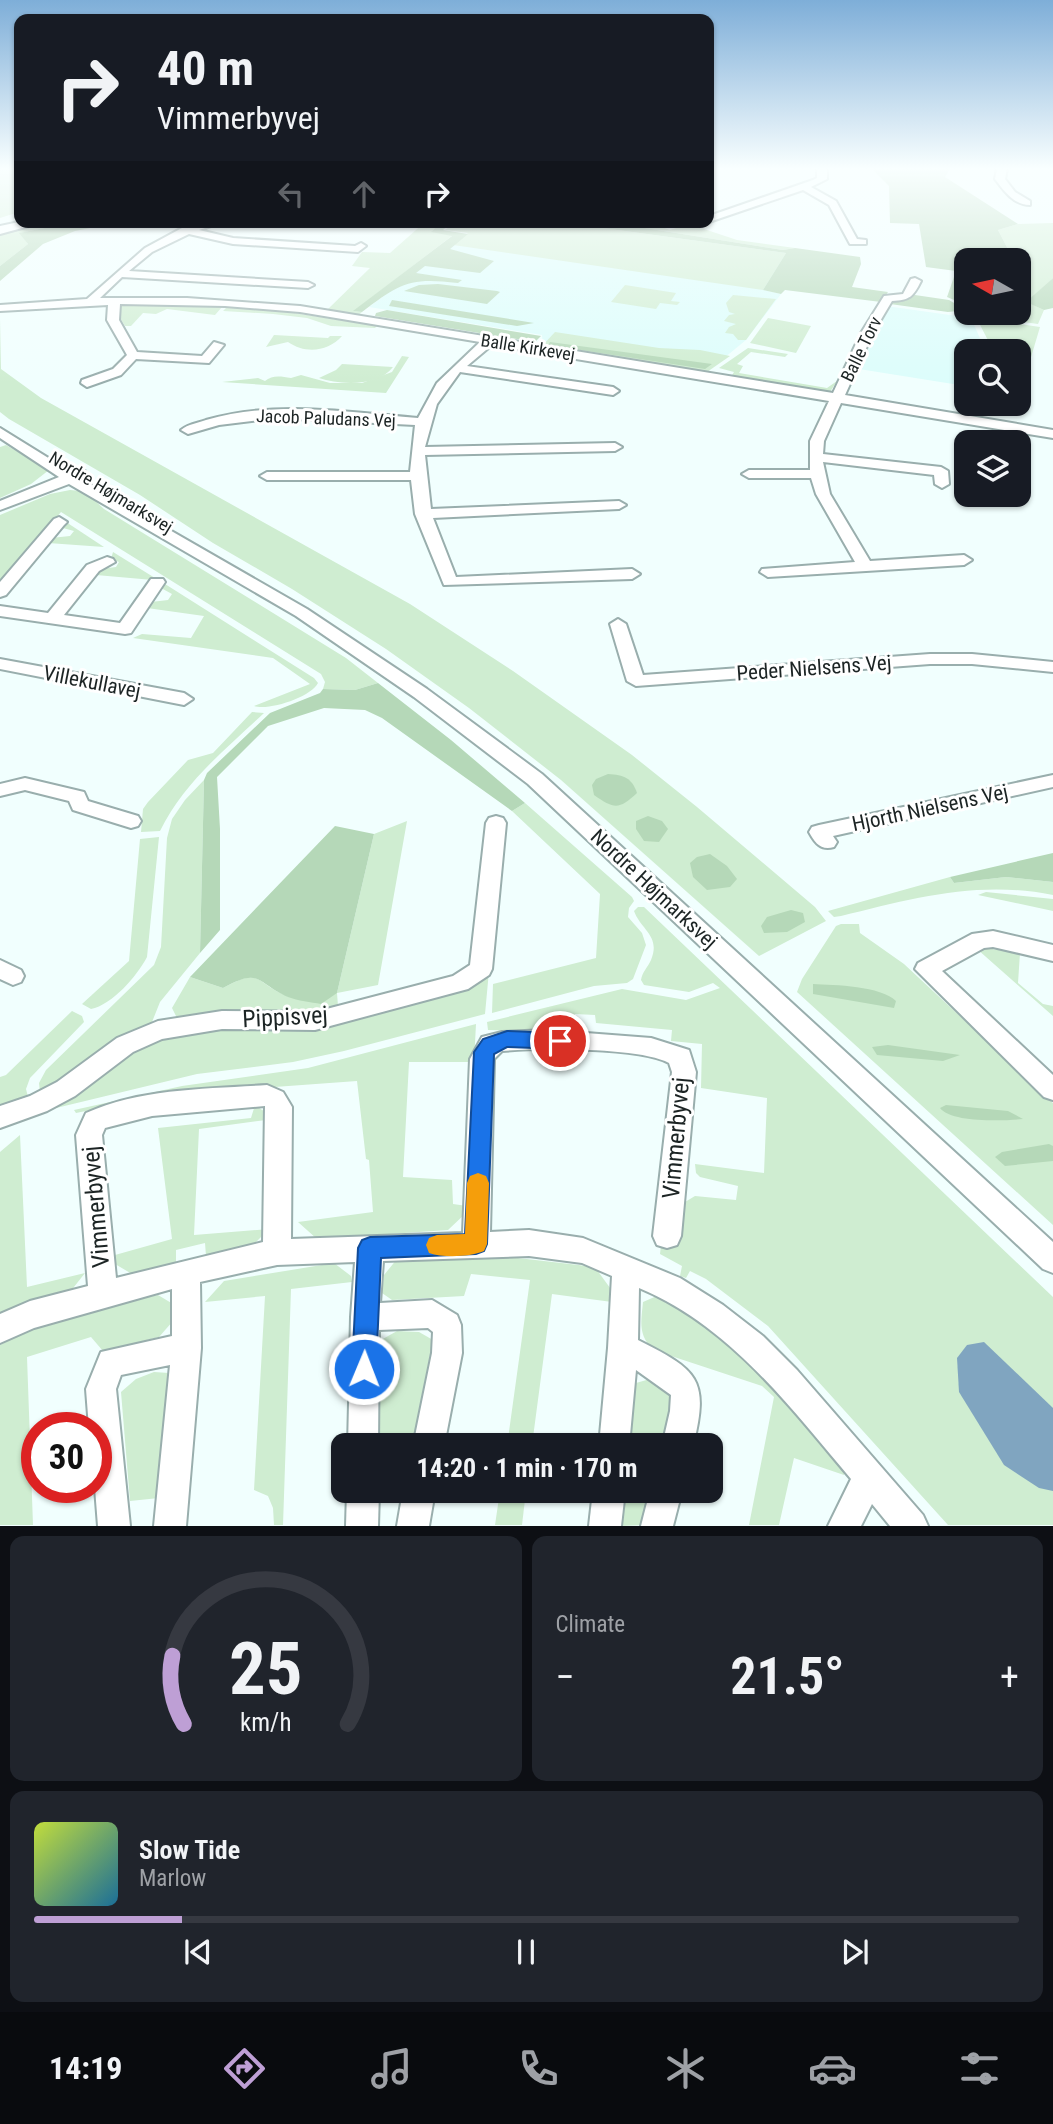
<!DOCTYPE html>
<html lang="en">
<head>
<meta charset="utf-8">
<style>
	body { margin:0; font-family:"Roboto Condensed",sans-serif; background:#20242c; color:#f1f3f6; height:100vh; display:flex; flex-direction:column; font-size:26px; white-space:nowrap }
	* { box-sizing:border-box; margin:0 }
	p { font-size:23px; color:#9ea1a6 }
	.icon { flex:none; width:38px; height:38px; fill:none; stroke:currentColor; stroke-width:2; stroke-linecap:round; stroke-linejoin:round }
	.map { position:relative; height:1526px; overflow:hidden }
	.sheet { display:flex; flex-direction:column; gap:10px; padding:10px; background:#0d0f14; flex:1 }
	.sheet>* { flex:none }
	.top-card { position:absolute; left:14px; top:14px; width:700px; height:214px; border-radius:14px; box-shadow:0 2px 5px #0004; background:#171b24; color:#f1f3f6; overflow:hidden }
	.needle { width:46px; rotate:279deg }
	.controls { position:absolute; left:954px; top:248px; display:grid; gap:14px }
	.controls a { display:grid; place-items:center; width:77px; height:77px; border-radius:14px; background:#171b24; box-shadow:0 2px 5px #0004; font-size:35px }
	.speed { position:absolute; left:21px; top:1412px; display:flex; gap:14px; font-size:35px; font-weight:700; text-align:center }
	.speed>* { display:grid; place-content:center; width:91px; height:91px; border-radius:50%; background:#171b24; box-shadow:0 2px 5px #0004; line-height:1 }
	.speed .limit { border:10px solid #d22; background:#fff; color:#111 }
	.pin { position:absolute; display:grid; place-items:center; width:60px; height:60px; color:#fff; margin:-30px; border:4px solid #fff; border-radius:50%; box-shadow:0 2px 7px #0007 }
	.me { position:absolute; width:77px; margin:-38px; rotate:1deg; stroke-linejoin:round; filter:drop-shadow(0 0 5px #0008) }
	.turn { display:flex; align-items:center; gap:24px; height:147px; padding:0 28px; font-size:32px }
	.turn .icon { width:91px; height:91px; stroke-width:2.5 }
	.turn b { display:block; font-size:49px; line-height:60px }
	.lanes { display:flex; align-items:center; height:66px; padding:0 28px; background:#0003; justify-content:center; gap:35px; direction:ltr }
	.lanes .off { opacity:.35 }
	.big { font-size:52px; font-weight:700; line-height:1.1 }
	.sheet .widget { flex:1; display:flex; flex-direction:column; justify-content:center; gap:10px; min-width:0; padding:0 24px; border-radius:14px; background:#20242c }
	.sheet .dial { align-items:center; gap:0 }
	.dial svg { height:182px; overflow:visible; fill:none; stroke:#363941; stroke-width:7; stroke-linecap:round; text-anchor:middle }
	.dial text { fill:#f1f3f6; stroke:none }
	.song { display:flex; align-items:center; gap:21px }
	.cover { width:84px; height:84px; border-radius:10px; background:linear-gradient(135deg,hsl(70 70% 55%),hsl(200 70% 35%)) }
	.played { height:7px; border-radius:4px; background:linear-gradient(90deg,#be9fd5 15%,#363941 15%) }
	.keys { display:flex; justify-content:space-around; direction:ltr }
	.heat { display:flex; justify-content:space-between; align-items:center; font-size:38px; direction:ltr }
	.sheet .tiles { flex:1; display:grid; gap:10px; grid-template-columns:1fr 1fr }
	.widget:last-child { grid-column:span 2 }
	.trip { position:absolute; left:331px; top:1433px; width:392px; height:70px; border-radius:14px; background:#171b24; box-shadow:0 2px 5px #0004; font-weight:700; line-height:70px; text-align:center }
	.dock { display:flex; height:112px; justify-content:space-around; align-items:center; background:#090b0e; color:#9ea1a6 }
	.dock .icon { width:49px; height:49px }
	.dock .on { color:#be9fd5 }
	.dock b { font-size:32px; color:#f1f3f6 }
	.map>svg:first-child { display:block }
	.built { fill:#dcfdfb }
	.green { fill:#cfedd1 }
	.forest { fill:#b5d8b8 }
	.water { fill:#80a5c0 }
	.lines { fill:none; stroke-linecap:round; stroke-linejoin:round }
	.minor-casing { stroke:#99aead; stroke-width:4 }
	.major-casing { stroke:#99aead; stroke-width:4 }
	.minor { fill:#fff; fill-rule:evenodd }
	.major { fill:#fff; fill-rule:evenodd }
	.route { fill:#1a73e8; stroke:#114b97; stroke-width:2 }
	.slow { fill:#f59e0b }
	.labels { text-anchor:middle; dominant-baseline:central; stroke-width:6; stroke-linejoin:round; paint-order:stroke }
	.far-street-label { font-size:18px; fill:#1c2424; stroke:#fff }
	.street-label { font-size:21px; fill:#1c2424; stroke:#fff }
	.near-street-label { font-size:24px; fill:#1c2424; stroke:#fff }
</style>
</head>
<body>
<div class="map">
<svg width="1053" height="1526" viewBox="0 0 1053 1526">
	<rect width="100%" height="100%" fill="#f1fffe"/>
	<g class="built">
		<path d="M469 233 786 253 764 290 781 294 746 340 707 372 543 345 542 335 369 307Z"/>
		<path d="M886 306 971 318 986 352H966V382L953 384 859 369Z"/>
	</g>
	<g class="green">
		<path d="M0 169H19V212L0 218Z"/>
		<path d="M51 222H75L20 233 28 244 0 266V233Z"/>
		<path d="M425 222H441L432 231 453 235 354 311 362 312 357 316 326 311 370 268 352 266 362 252 390 253Z"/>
		<path d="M456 222H559L786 253 763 290 453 245 468 233 445 230Z"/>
		<path d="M607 222H648L670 230 689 224 737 240 795 248 783 250Z"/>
		<path d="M1053 223V278L1027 302 1044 310 1038 324 977 316 975 313H1018L1019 266 1024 259 1009 251 998 230 1018 224Z"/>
		<path d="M625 285 676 293 671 301 680 302 677 305 660 303 656 309 611 302Z"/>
		<path d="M733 295 776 299 746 340H738L733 334 725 333 729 327 736 324 724 321 729 315 735 314 729 312 726 303Z"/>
		<path d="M120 303 201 304 222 307 215 315 167 309 156 314 143 313 131 326H125L118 315Z"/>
		<path d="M227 307 275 310 377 326 375 328 331 326 307 318 273 314 223 311Z"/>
		<path d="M0 318 1 369 41 398 410 604 513 671 632 755 697 807 815 907 826 921 759 956 561 780 469 708 386 649 292 589 213 543 140 495 9 419 0 412Z"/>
		<path d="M768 318 811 326 796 353 750 343Z"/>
		<path d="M980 318 1040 327 1026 374 1019 372 1018 352H994L977 319Z"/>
		<path d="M555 332 659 348 700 350 730 356 707 372 543 345Z"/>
		<path d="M274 335 328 338 330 336H342C328 352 305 354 288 342L266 347Z"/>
		<path d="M748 348 788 354 785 357 751 352 737 364 743 366 739 373 827 388 837 381 830 392H824L731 377 734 372 719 368Z"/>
		<path d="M402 356 409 357 386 393 222 382 258 378 265 381C272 375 280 376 291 378L301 375 330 383H362L392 372Z"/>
		<path d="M342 364 393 367C378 387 340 385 319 378L336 370Z"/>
		<path d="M6 445 49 470 31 484 0 498V447Z"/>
		<path d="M70 490C85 490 93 499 104 509L346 658 378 683 355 690 323 689 325 682 321 674 61 512 0 585V515L50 494Z"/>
		<path d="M66 522 104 547 48 543 51 538 70 536 74 531 63 528Z"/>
		<path d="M113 552 155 578 153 580 96 575 101 569 116 567 119 562 111 559Z"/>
		<path d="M165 584 314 678 318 683C311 697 269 711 254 706L310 684 273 658 133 638 142 634 191 638 204 616 147 608 151 602 168 600 172 594 161 588Z"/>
		<path d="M252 712 264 713C225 750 184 782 160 831L141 832 143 809 148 802 188 760 213 753Z"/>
		<path d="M204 780 200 953 160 1002 152 1022 40 1093 39 1083 46 1070 154 965 161 947 167 838 172 819 185 800Z"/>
		<path d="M525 803 632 897 634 901 629 908 628 917 642 933 646 945 633 979 627 983 594 986 492 1013 493 984 596 958 600 894 512 811Z"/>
		<path d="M407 821 378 985 337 993 338 1006C285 1017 230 1007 177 1018L172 1008 190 977 223 988C262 966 254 983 287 996 300 1001 323 994 337 993L374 834Z"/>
		<path d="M159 837 147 957C137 976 112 1005 91 1009L82 1004 129 961 140 839Z"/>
		<path d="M950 877 954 883 1006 877 1053 882V895C979 880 913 898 841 916L834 917 828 911Z"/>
		<path d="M986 892 1053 899V911L978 895Z"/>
		<path d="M638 907H644L1053 1297V1525H948L768 1326 706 1279 690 1271 686 1278 680 1276 682 1266 660 1254 662 1237 681 1239 685 1202 695 1196 736 1200 738 1186 700 1177 696 1173 695 1164 764 1173 767 1098 701 1088 702 1044 671 1041 672 1030 596 1023 595 1015 575 1014 572 1032 488 1030 487 1022 622 989 686 1000 720 988 713 983 689 992 644 985 641 980C642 972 648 967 651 960 661 936 641 930 634 911Z"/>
		<path d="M841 924H859L860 933 904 964 1053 1103V1225L797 992 802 979 836 926Z"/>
		<path d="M978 947 1020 953 1018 983 1043 1004 1053 1006V1016L977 949Z"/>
		<path d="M489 971 485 1014 344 1051 293 1062 197 1074 52 1109 49 1107 146 1042 189 1029 304 1026 461 990 479 983Z"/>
		<path d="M72 1011 82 1016 84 1022 30 1078 26 1089 29 1101 0 1109V1077L6 1075Z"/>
		<path d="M476 1024 474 1062H409L403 1177 452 1180 453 1204 467 1206 466 1213 448 1230 317 1239 298 1222 373 1212 369 1160 366 1159 357 1081 164 1095 76 1113 74 1110 182 1086 308 1068Z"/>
		<path d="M255 1105 268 1114 266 1120 199 1129 194 1235 269 1229 251 1247 206 1256 205 1243 176 1250V1263L132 1274 115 1264V1255L172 1239 158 1128 251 1118Z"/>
		<path d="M20 1135 27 1287 85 1273 70 1292 0 1316V1152Z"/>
		<path d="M449 1257 518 1258 587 1266 597 1270 613 1292 612 1302 552 1294 532 1445 507 1446 530 1280 471 1274 464 1296 392 1300 382 1293 384 1275 397 1259Z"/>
		<path d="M334 1263 351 1276 352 1282 291 1289 283 1525H274L273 1508 268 1496 254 1490 265 1296 205 1302 224 1281Z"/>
		<path d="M158 1295 173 1304V1321L159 1337 103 1351 91 1337 27 1357 33 1525H0V1345C38 1323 114 1303 158 1295Z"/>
		<path d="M659 1295 739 1344 846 1463 844 1475 794 1458 779 1525H749L774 1397 762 1386 653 1350C638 1334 641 1323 643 1302Z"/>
		<path d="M397 1331 419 1332 433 1340 412 1445 379 1446 381 1340Z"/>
		<path d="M154 1372 169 1373 173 1378 159 1498 130 1501 121 1392 136 1379Z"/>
		<path d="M650 1379 677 1399 669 1445 627 1446 632 1390 636 1383Z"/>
		<path d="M500 1491H526L522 1525H495Z"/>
		<path d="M622 1491H656L646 1525 619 1526Z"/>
	</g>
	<g class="forest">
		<path d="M872 169H950L945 177 1018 224 998 230 1009 251 1024 259 1019 266 1018 261H966V305L947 297 956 271 926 267 919 224 890 223 889 186Z"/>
		<path d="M75 222H121L75 231 43 244 0 281V266L28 244 19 233Z"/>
		<path d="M441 222H452L443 230 468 234 450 249 494 261 480 273 425 266 416 273 462 280 458 283C409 277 400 283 362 312L353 311 452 236 431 232Z"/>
		<path d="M559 222H607L783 250 795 248 860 257 861 264 852 287 888 292 881 302 785 290 781 294 763 290 786 253Z"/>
		<path d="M1053 278V308L1044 310 1026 302Z"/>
		<path d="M438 284 497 291 500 292 487 304 404 291 419 285Z"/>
		<path d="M915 295 949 300 966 310 948 312 890 304 892 300Z"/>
		<path d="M392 300 534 323 517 326 389 306Z"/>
		<path d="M387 310 541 336 535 342 375 316 376 313Z"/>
		<path d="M550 342 712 364 705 369 548 345Z"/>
		<path d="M378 683 451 740 525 803 512 811 382 718 365 710 324 708 268 726 217 777 220 829V930L200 953 204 780 207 773 270 713 320 693 323 689 355 690Z"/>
		<path d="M608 774C624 775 632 778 637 793 619 810 614 809 594 795L592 785 596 779Z"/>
		<path d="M648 816 662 821 668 829 659 842 644 841 636 829V821Z"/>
		<path d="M335 826 374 834 337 993 321 1004C311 1002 298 1001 288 997 255 982 261 967 223 988L190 977Z"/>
		<path d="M1053 853V882L1006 877 954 883 950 877Z"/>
		<path d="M710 854 727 866 737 879 730 887 707 890 693 877 690 863 697 857Z"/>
		<path d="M791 910 803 913 805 922 787 932 764 933 761 926 767 917Z"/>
		<path d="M813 984C835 985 881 986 896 1001L894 1008 813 994Z"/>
		<path d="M888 1045 960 1055 943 1061 877 1055 872 1047Z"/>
		<path d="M946 1105 1008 1111 1023 1119C1004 1121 951 1123 940 1108Z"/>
		<path d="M1049 1144 1053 1146V1161L1005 1166 995 1157 1002 1152Z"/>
	</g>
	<path class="water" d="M984 1342 1053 1408V1491L1039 1488 1004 1465 959 1392 957 1358 967 1345Z"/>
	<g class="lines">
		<defs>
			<g id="minor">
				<path d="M817 169H827V179L811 187 836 201 857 239 866 240V244H850L829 205 803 190 709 222V216L813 180 817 178Z"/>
				<path d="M997 169H1007L1005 179 1015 192 1030 201V205C1014 205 1004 191 995 179Z"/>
				<path d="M205 222H223L199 230 233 238 355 246 361 243 366 246 358 252 233 244 189 234 152 252 129 271 308 282 314 285 308 288 122 277 100 298H187L300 306 833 393 861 333 884 296 903 294 911 279 915 278 921 281C913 297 910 300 892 301L873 333 845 395 1053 430V438L841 403 824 441 823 454 941 467 948 471 949 484 942 488 935 484 934 475 823 462 830 494 870 561 964 555 972 560 964 565 768 577 760 572 762 569 855 562 816 494 811 478H749L742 474 749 470H810V441L829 401 492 345 467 366 613 387 619 391 613 395 460 372 437 404 425 447 615 443 622 447 615 451 425 455 431 509 619 501 626 505 619 509 433 518 456 577 632 569 640 574 632 579 444 585 415 514 411 480H267L260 476 267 472H410L415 425 275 418 219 425 188 434 181 430C188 424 198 423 206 420 274 400 349 412 418 418L437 383 480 342 300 312 225 306 120 304 119 320 137 352 202 356 214 342 224 345 209 363 136 359 121 375 87 387 81 383 82 380 113 369 127 355 107 320 108 305 0 311V305L87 299 145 248 182 228Z"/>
				<path d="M0 428 71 472 85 471 87 474 81 479 307 609 427 689 542 774 1053 1242V1273L1043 1269 528 784 414 697 296 616 69 484 0 510V501L59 477 0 438Z"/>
				<path d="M59 517 67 522 64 525 6 595 0 597V582L54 519Z"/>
				<path d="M107 557 113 559 115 562 99 571 64 615 120 623 151 579H163L165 582 131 633 125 634 0 616V606L48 613 87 565Z"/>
				<path d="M618 619 626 624 643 675 930 654H972L1053 662V672L972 664H930L636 686 627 681 610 624Z"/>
				<path d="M0 659 184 693 193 699 184 705 0 669Z"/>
				<path d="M1053 775V787L833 836 837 842 834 847C821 851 815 843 809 832L812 827 819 825Z"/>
				<path d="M25 778 84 792 88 801 138 816 141 821 138 826 131 828 73 810 69 801 25 790 0 796V784Z"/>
				<path d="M496 816 503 818 506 823 492 969 489 975 468 989 315 1030 222 1029 162 1039 133 1052 75 1096 47 1111 0 1128V1106L30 1096 57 1082 117 1038 158 1021 222 1011 315 1012 453 976 470 965 486 823 489 818Z"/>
				<path d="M993 931 1053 945V961L993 947 984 948 942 971 1053 1075V1100L1044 1097 915 969 918 963 972 934Z"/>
				<path d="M0 960 21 970 24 976 21 982 13 985 0 979Z"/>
				<path d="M547 1030 651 1038 689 1050 696 1072 681 1236 677 1245 667 1248 657 1245 653 1236 672 1072 669 1063C640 1047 537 1048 502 1051L494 1059 490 1232 529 1230 583 1238 680 1278 723 1305 763 1336 797 1370 923 1515 928 1526H890L872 1504 861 1526H828L851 1479C790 1407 730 1326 639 1288L638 1340C697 1370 710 1378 693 1446H662L670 1411 671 1395 636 1370 629 1446H599L608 1348 612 1276 582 1263 529 1256 383 1261 380 1303 432 1300 457 1315 461 1325 462 1353 444 1446H413L432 1353 433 1332 428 1328 379 1330 378 1446H348L351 1317 355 1262 277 1265 200 1282 201 1348 186 1526H154L170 1365 121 1375 116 1389 130 1526H98L95 1488 96 1428H89L86 1389 101 1352 172 1336V1289L34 1328 0 1343V1314L30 1301 88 1286 76 1135 86 1113C142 1088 207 1089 267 1085L283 1092 292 1107 291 1239 463 1233 470 1059 482 1037 502 1032ZM265 1106 263 1242 116 1278 102 1135 105 1128 152 1116Z"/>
				<path d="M347 1491H379L378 1526H346Z"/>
				<path d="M403 1491H435L429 1526H397Z"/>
				<path d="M593 1491H625L621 1526H589Z"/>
				<path d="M650 1491H682L673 1526H641Z"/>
			</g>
			<path id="major" d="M19 222H44L0 234V226Z"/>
		</defs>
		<use href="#minor" class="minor-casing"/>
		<use href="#major" class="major-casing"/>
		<use href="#minor" class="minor"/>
		<use href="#major" class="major"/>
	</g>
	<linearGradient id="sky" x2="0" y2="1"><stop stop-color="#7eaed8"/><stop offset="0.44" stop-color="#f9ffff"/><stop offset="1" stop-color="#f9ffff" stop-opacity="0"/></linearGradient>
	<rect width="1053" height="383" fill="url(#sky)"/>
	<path class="route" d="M507 1031 560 1033 567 1035 570 1041 567 1046 560 1049 507 1047 494 1054 487 1244 484 1251 476 1254 381 1258 376 1369 373 1377 364 1381 356 1377 352 1369 358 1248 362 1240 370 1237 465 1234 474 1052 483 1039Z"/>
	<path class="slow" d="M478 1173 486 1176 489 1183 487 1244 484 1251C469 1257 444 1258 429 1253L426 1245 429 1238 437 1235 465 1234 467 1183 470 1176Z"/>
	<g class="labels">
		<g class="far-street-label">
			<text transform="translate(528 347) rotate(9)">Balle Kirkevej</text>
			<text transform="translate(861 349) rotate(-64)">Balle Torv</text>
			<text transform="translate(326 418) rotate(2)">Jacob Paludans Vej</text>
			<text transform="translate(111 492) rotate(31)">Nordre Højmarksvej</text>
		</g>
		<g class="street-label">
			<text transform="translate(814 668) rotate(-4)">Peder Nielsens Vej</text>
			<text transform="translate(92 682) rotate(11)">Villekullavej</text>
			<text transform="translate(930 808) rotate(-12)">Hjorth Nielsens Vej</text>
			<text transform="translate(654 889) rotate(43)">Nordre Højmarksvej</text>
		</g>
		<g class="near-street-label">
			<text transform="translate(285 1017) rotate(-3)">Pippisvej</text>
			<text transform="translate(676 1138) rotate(-85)">Vimmerbyvej</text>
			<text transform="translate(96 1207) rotate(-95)">Vimmerbyvej</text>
		</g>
	</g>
</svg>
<div class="controls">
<a><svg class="needle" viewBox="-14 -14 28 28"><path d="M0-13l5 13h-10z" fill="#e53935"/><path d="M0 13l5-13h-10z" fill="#9ea1a6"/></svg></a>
<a><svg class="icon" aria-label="search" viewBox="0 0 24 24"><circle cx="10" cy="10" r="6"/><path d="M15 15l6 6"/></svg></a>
<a><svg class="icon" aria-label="layers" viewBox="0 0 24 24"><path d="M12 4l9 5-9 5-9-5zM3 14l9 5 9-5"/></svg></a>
</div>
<div class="speed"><div class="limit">30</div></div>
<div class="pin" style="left:560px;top:1041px;background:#d93025"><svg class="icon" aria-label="arrive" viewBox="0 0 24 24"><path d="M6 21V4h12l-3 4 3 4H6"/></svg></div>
<svg class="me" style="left:364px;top:1369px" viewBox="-20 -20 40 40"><circle r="17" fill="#1a73e8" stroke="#fff" stroke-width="3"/><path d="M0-11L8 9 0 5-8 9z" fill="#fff"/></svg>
<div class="trip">14:20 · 1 min · 170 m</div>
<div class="top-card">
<div class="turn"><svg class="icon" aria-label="right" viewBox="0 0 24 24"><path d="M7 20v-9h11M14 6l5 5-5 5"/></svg><div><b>40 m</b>Vimmerbyvej</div></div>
<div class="lanes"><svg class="icon off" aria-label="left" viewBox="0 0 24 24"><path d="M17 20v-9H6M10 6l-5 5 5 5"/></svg><svg class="icon off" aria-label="ahead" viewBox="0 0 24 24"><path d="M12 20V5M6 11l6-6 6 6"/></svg><svg class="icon" aria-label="right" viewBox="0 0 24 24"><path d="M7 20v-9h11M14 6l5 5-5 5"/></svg></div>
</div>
</div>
<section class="sheet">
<div class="tiles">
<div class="widget dial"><svg viewBox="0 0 100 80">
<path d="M14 69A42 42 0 1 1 86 69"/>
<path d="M14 69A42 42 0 0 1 9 39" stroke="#be9fd5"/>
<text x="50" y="56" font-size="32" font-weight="700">25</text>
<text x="50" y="72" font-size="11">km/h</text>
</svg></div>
<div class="widget"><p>Climate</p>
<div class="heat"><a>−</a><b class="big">21.5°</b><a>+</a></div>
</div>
<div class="widget">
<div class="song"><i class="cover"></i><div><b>Slow Tide</b><p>Marlow</p></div></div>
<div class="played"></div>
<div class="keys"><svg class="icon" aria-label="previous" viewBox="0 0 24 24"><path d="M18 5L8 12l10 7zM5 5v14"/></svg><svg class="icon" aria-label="pause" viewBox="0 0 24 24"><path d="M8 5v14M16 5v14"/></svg><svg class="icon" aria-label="next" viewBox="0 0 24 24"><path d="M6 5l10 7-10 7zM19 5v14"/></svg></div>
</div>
</div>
</section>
<nav class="dock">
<b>14:19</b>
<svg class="icon on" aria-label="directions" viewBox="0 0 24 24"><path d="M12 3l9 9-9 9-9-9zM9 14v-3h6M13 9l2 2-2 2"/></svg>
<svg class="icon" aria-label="music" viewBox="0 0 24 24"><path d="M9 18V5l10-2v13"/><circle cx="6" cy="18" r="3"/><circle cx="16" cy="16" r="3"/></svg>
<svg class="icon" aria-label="phone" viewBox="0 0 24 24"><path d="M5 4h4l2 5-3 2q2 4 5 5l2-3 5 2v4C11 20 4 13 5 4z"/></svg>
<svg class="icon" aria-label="climate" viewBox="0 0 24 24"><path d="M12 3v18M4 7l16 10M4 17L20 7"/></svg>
<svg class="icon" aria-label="car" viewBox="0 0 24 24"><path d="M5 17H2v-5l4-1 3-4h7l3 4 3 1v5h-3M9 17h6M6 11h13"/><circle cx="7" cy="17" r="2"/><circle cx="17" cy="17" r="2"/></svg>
<svg class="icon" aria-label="filters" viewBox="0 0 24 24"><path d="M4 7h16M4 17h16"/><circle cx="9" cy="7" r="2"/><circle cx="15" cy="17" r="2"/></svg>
</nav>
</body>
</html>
